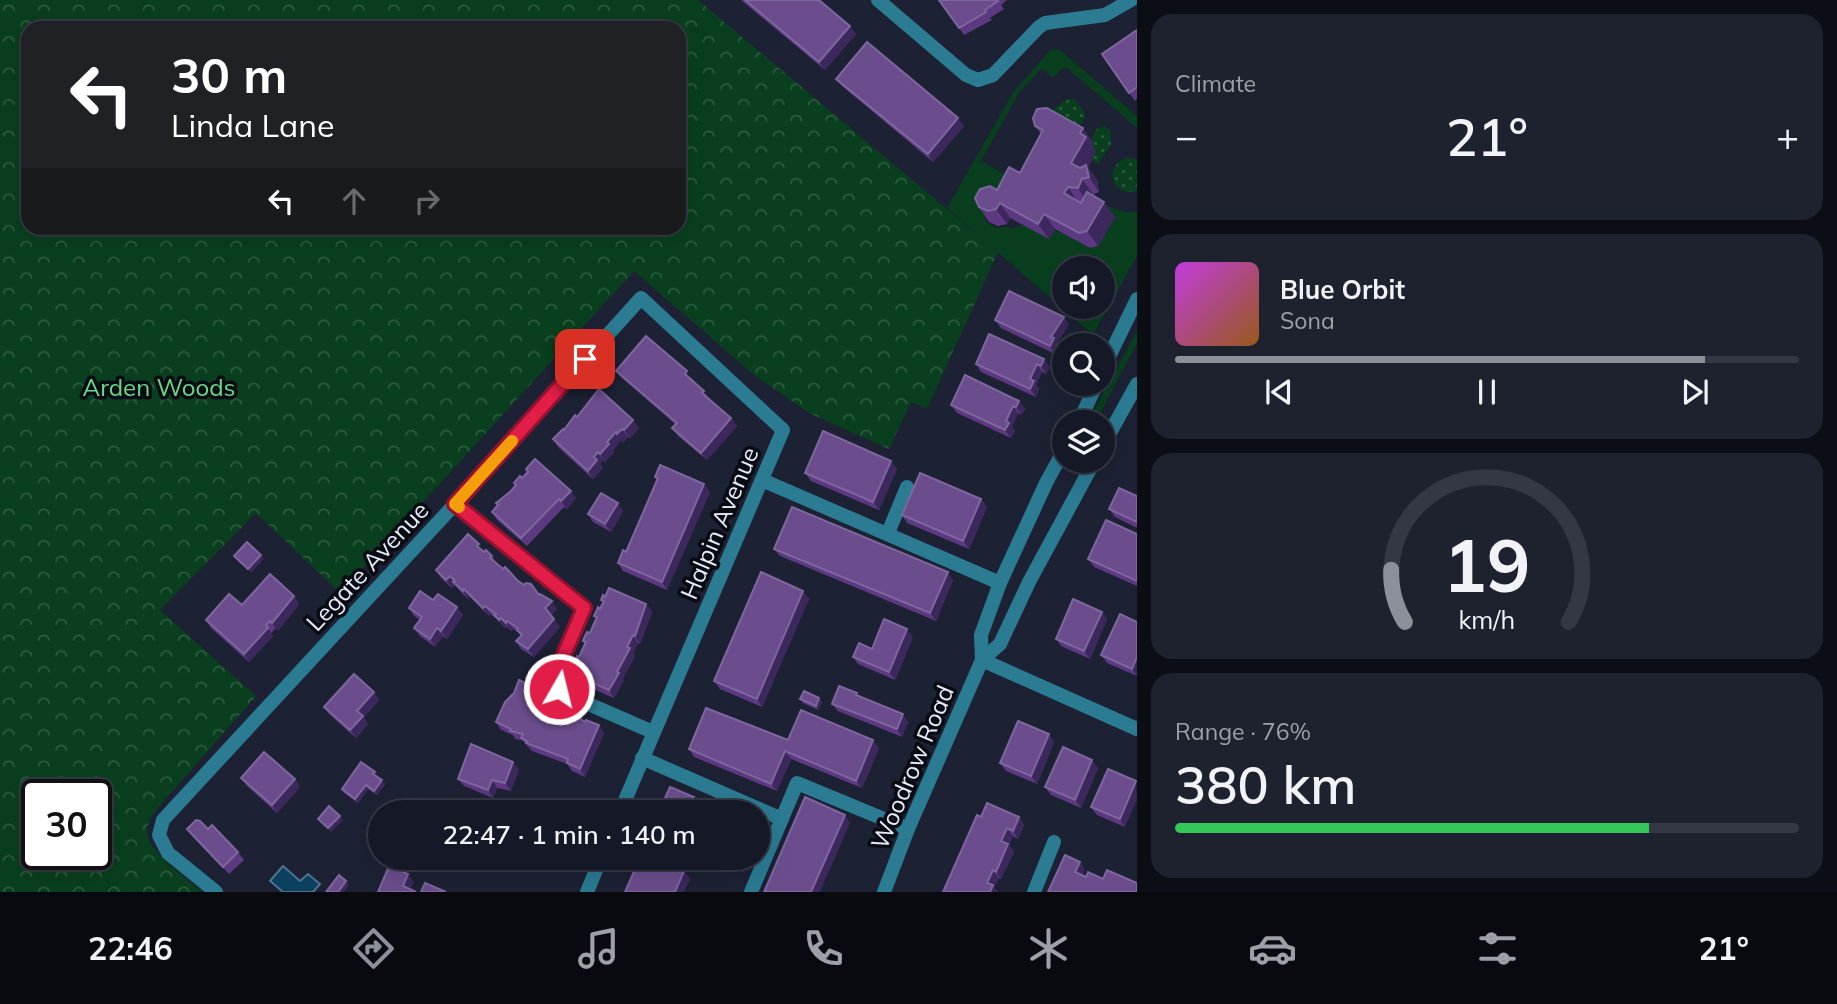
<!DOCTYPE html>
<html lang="en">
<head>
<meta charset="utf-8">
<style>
	body { margin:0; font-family:Mulish,sans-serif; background:#1e222f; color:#f1f3f6; height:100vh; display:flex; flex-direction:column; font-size:26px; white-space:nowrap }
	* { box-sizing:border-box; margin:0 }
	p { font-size:23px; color:#9da0a7 }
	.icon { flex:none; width:38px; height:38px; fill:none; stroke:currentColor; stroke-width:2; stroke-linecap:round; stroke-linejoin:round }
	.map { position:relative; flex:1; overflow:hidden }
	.panel { display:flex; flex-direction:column; gap:14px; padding:14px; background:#0c0e15; width:700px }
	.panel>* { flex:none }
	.top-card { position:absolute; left:21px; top:21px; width:665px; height:214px; border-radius:21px; box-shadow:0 7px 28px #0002,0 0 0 2px #343844; background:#202124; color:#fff; overflow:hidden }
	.tools { position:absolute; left:1052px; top:256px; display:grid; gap:14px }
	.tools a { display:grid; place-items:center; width:63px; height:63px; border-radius:50%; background:#151927; box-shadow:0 7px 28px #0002,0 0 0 2px #343844; font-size:35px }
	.speed { position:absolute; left:21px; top:779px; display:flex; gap:14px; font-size:35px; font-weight:700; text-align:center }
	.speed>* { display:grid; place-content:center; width:91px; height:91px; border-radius:50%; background:#151927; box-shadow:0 7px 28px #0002,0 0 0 2px #343844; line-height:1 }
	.speed .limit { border:4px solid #111; border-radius:10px; background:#fff; color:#111 }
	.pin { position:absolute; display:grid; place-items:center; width:60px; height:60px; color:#fff; margin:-30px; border-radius:14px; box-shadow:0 4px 10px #0006 }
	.me { position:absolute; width:77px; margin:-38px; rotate:8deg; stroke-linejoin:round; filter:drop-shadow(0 0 5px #0008) }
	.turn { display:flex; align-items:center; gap:24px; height:147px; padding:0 35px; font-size:32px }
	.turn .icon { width:91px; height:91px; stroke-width:2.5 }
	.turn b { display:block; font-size:49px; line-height:60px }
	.lanes { display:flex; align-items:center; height:66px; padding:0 35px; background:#0003; justify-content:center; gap:35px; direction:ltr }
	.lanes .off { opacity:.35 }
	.big { font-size:52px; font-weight:600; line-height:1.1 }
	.panel .card { flex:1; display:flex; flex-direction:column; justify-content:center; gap:10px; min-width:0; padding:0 24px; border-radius:21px; background:#1e222f }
	.panel .dial { align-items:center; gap:0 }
	.dial svg { height:182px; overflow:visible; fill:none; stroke:#343844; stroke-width:7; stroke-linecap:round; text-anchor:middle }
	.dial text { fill:#f1f3f6; stroke:none }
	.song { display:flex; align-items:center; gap:21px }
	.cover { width:84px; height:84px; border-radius:10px; background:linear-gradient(135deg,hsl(290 70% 55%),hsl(30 70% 35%)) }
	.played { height:7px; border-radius:4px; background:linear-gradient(90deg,#8c9099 85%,#343844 85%) }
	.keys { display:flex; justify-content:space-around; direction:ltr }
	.heat { display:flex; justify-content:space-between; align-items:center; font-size:38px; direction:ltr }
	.charge { height:10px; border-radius:5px; background:linear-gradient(90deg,#34c759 76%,#343844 0) }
	.trip { position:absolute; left:368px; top:800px; width:402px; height:70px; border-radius:35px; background:#151927; box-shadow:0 7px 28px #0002,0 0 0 2px #343844; font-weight:600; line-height:70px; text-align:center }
	.dock { display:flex; height:112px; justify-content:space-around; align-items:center; background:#080a10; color:#9da0a7 }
	.dock .icon { width:49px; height:49px }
	.dock .current { color:#8c9099 }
	.dock b { font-size:32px; color:#f1f3f6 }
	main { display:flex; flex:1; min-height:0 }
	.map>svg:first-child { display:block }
	.grass { fill:#093f1e; fill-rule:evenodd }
	.park { fill:url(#park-crowns); fill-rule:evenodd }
	.garden { fill:url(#garden-dots) }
	.water { fill:#0c405f; stroke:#4e748d; stroke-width:2 }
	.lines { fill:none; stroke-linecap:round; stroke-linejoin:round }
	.minor { stroke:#2b7b92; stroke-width:14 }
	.tertiary { stroke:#2b7b92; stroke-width:14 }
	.wall { fill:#5c3980 }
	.shaded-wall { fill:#3c285c }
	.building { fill:#6b4d8d; stroke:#7e669e; stroke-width:2 }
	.route-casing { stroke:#92132f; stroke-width:18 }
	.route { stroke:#e11d48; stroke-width:12 }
	.slow { stroke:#f59e0b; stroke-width:12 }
	.labels { text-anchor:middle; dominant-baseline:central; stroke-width:7; stroke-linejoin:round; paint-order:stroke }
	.park-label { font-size:24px; fill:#67da8a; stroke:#090b13 }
	.street-label { font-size:24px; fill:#e8ecf9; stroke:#090b13 }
</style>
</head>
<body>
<main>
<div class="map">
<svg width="1137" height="892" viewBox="0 0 1137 892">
	<defs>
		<pattern id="park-crowns" width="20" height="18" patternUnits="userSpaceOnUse" patternTransform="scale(1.75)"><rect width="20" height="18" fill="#093f1e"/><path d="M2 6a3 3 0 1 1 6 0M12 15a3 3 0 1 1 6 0" fill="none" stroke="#2d5b3f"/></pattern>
		<pattern id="garden-dots" width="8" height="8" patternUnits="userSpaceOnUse" patternTransform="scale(1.75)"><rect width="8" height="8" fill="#093f1e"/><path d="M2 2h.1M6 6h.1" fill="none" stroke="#2d5b3f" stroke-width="1.8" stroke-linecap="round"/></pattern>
	</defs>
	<rect width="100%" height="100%" fill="#1c2134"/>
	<g class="grass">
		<path d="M1054 49 1060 50 1137 116V128L1067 68H1063L1053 77 1041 69 1020 91 981 161 1014 179 983 210 986 222 997 228 1007 226 1011 229C1038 216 1066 235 1090 248L1098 246 1115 217 1107 206 1126 212H1137V256L1093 335 947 208 1014 91 1050 50ZM1064 268H1102V306H1064Z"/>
		<path d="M1137 330V343L1096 422H1088Z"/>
	</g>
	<path class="park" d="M0 0H698L998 252 927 409 911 402 889 449 811 414 754 375 634 271 340 593 256 513 160 610 256 696 156 810C152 817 147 823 147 831 147 852 187 879 203 892H0ZM28 28H679V228H28ZM37 794H96V854H37Z"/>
	<g class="garden">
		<path d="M1067 99H1074L1085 113V117L1075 133 1044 136 1040 134 1053 110Z"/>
		<path d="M1104 126 1111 132V145L1098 164 1092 160 1090 141 1097 128Z"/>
		<path d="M1127 158 1137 159V191C1112 198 1102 166 1127 158Z"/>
	</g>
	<path class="water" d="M283 866 300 881 308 874 320 884 313 892H283L270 881Z"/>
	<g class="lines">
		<g class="minor">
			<path d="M878 0 966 75 978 80 993 75 1039 27 1045 23 1105 15 1131 0"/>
			<path d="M762 480 1000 583"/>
			<path d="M455 504 584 608 556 672 555 686 563 693 653 732"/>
			<path d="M888 533 907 487"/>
			<path d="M982 660 1137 729"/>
			<path d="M642 758 782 819"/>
			<path d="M216 892 168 853 159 835 163 820 455 504 641 298 783 430 620 812"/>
			<path d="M587 892 601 858"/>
			<path d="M751 892 797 783 908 829"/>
			<path d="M1034 892 1054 842"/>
		</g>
		<g class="tertiary">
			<path d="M1102 371 1137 299"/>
			<path d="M1079 422 1097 383"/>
			<path d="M1102 447 1137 384"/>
			<path d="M982 660 981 635 1000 583 1046 483 1064 450"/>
			<path d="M884 892 908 829 982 660 1000 644 1029 582 1095 460"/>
		</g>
	</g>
	<g class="wall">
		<path d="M741 0H819L856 34 825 70Z"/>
		<path d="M939 0H1007L1001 5 1004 9 990 18 992 20 964 35Z"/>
		<path d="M1137 30V99L1135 101 1102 54Z"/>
		<path d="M836 79 964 126 933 162 842 86Z"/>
		<path d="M1035 126 1083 128 1093 143 1092 145 1096 152 1088 167 1097 180 1099 192 1092 195 1115 217 1098 246 1090 248 1055 229 1049 239 1010 218 1007 224 998 226 989 222 979 207 997 190 1020 173 1041 134Z"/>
		<path d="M995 320 1069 324 1057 343 1059 346 1055 354 1001 328Z"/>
		<path d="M989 334 1050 367 1046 374 1042 372 1036 385 1039 389 1036 397 981 372 976 364Z"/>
		<path d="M616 371 692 379 710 399H709L737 426 707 460 678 436 672 428 675 424 622 378Z"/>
		<path d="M1019 401 1025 409 1021 415 1018 413 1012 427 1015 431 1011 438 957 413 951 405Z"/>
		<path d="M577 417 639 428 630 438 628 437 623 442 621 440 613 450 614 452 605 462 603 460 600 464 603 468 593 479 558 447 553 439 564 430Z"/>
		<path d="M897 469 879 510 811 481 805 473Z"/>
		<path d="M655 477 710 492 667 590 623 571 618 563 626 552 657 480Z"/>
		<path d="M522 478 576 498 567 509 564 507 527 546 497 520 492 512 498 505 496 503 511 491Z"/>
		<path d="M1137 496V528L1115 517 1109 509Z"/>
		<path d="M981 499 987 507 969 549 907 523 902 515Z"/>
		<path d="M623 511 611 532 593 522 588 514Z"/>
		<path d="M1137 534V586L1094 567 1088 559Z"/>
		<path d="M774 549 953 580 936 621 780 556Z"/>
		<path d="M484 551 492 556 497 564 517 580 557 609 551 615 560 627 534 657 521 649 516 641 521 636 518 632 513 629 511 631 506 626 505 628 496 618 490 614 489 616 470 597 468 599 459 590 455 585 452 588 441 578 436 570Z"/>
		<path d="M803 591 809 599 762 707 720 689 714 681Z"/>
		<path d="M294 596 299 604 278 631 276 628 271 633 273 636 249 662 211 628 206 620 242 605Z"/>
		<path d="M605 597 646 604 652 612 640 644 638 643 633 654 635 656 623 678 624 680 614 698 577 682 572 674 575 668 573 665 579 657 585 643 583 641 590 633 596 619 594 616 600 609 603 603 601 600Z"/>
		<path d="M433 600 463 615 447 639 443 636 435 647 420 636 414 628 420 620 414 616 409 608Z"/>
		<path d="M1102 612 1107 619 1090 659 1061 646 1056 639Z"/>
		<path d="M1137 622V676L1107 663 1101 655Z"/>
		<path d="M913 637 895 680 858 664 853 657 872 649Z"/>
		<path d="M530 685 535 693 534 695 542 702 585 722 599 725 604 733 585 777 572 771 567 764 532 751 522 740 515 739 513 735 501 730 496 722Z"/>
		<path d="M374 692 379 700 364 717 368 724 356 738 330 715 324 707Z"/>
		<path d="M857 693 859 697 908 722 902 737 838 711 832 704Z"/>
		<path d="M819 698 822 702 818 710 803 703 800 699Z"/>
		<path d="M788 740 879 748 862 788 791 759 777 791 694 757 689 749Z"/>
		<path d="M1054 742 1037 784 1006 771 1000 763Z"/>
		<path d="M1098 768 1081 808 1051 795 1045 787Z"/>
		<path d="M519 769 511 791 497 788 493 798 464 786 458 779Z"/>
		<path d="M1108 769 1125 827 1097 815 1091 807Z"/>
		<path d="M378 776 377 777 385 784 377 795 368 789 358 803 344 793 342 789Z"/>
		<path d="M241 778 295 779 300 787 277 813 247 786Z"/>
		<path d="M981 817H1019L1024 825 1018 839 1013 836 1009 845 1014 852 1001 879 999 878 994 888 998 892H943Z"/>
		<path d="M187 829H208L238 852 244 860 229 874 193 837Z"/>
		<path d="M711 858H746L748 861 743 872Z"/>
	</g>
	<g class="shaded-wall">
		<path d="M850 26 856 34 825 70 819 62Z"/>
		<path d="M958 118 964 126 933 162 928 154Z"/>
		<path d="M1083 128 1093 143 1092 145 1096 152 1088 167 1097 180 1099 192 1089 177 1082 178 1071 163 1080 133Z"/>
		<path d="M1082 179 1093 194 1088 203 1078 188Z"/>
		<path d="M1068 187 1078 202 1064 193Z"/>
		<path d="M1104 202 1115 217 1098 246 1087 231Z"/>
		<path d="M1000 203 1010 218 1007 224 996 209Z"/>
		<path d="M1044 214 1055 229 1049 239 1038 224Z"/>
		<path d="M1064 317 1069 324 1057 343 1059 346 1055 354 1050 346 1051 337Z"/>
		<path d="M1044 359 1050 367 1046 374 1041 366Z"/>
		<path d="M1037 364 1042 372 1036 385 1039 389 1036 397 1030 389V379Z"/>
		<path d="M1019 401 1025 409 1021 415 1016 407Z"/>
		<path d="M1013 406 1018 413 1012 427 1015 431 1011 438 1005 430 1006 421Z"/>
		<path d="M731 418 737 426 707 460 701 453Z"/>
		<path d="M633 420 639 428 630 438 624 430Z"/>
		<path d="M622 429 628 437 623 442 617 434Z"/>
		<path d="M616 432 621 440 613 450 614 452 605 462 600 454 607 442Z"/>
		<path d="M598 452 603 460 600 464 603 468 593 479 588 471 594 457Z"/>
		<path d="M891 461 897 469 879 510 873 502Z"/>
		<path d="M704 484 710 492 667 590 662 582Z"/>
		<path d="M571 491 576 498 567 509 561 501Z"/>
		<path d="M981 499 987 507 969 549 963 541Z"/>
		<path d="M618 503 623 511 611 532 605 524Z"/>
		<path d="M261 555 264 559 251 573 248 569Z"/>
		<path d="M948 572 953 580 936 621 930 613Z"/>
		<path d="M450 576 455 584 453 582 455 585 452 588 446 580Z"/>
		<path d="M464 589 470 597 468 599 463 591Z"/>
		<path d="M803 591 809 599 762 707 757 699Z"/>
		<path d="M294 596 299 604 278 631 272 623Z"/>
		<path d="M552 601 557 609 551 616 545 608Z"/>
		<path d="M646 604 652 612 640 644 635 636Z"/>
		<path d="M485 606 490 614 489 616 483 608Z"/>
		<path d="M457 607 463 615 447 639 441 631Z"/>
		<path d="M1102 612 1107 619 1090 659 1084 651Z"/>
		<path d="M501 618 506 626 505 628 499 620Z"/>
		<path d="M554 619 560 627 534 657 528 649Z"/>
		<path d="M507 621 513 629 511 631 506 623Z"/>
		<path d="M268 628 273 636 249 662 244 654Z"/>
		<path d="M437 628 443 636 435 647 430 639Z"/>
		<path d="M907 629 913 637 895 680 889 672Z"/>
		<path d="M633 635 638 643 633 654 635 656 623 678 624 680 614 698 609 690Z"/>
		<path d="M1137 657V676L1132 669Z"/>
		<path d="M530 685 535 693 533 698 528 690Z"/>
		<path d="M374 692 379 700 364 717 368 724 356 738 350 730 357 711Z"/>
		<path d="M819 698 822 702 818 710 816 706Z"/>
		<path d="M903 714 908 722 902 737 897 729Z"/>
		<path d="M599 725 604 733 585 777 580 769Z"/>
		<path d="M1049 734 1054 742 1037 784 1031 776Z"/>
		<path d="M873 740 879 748 862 788 856 781Z"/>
		<path d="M785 751 791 759 777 791 771 784Z"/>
		<path d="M1092 760 1098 768 1081 808 1075 800Z"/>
		<path d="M513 762 519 769 511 791 505 783Z"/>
		<path d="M295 779 300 787 277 813 272 805Z"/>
		<path d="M382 780 385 784 377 795 374 791Z"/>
		<path d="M492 780 497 788 493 798 488 790Z"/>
		<path d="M1136 781 1137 800 1125 827 1120 819Z"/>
		<path d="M366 785 368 789 358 803 355 799Z"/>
		<path d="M845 815 850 823 820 892H811Z"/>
		<path d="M340 816 343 820 331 832 328 828Z"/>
		<path d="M1019 817 1024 825 1018 839 1013 831Z"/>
		<path d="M1007 828 1013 836 1009 845 1014 852 1001 879 996 872 1001 841Z"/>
		<path d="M741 858H746L748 861 743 872 738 865Z"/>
		<path d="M1080 862 1085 870 1081 879 1075 872Z"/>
		<path d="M993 870 999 878 994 888 998 892H990L987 883Z"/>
		<path d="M684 871 690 879 684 892H675Z"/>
		<path d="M408 874 414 882 409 892 403 886Z"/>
		<path d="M346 881 349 885 344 892H338Z"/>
	</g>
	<g class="building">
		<path d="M745 0H819L850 26 819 62Z"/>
		<path d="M939 0H997L998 1 985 10 986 12 959 28Z"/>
		<path d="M1137 30V87L1129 93 1102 54Z"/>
		<path d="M867 42 958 118 928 154 836 79Z"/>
		<path d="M1047 108 1083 128 1080 133 1086 137 1071 163 1080 168 1086 165 1089 177 1082 179 1078 188 1068 187 1064 193 1081 203 1087 192 1104 202 1087 231 1079 233 1044 214 1038 224 1000 203 996 209 988 211 979 207 975 198 980 189 990 186 997 190 1009 167 1020 173 1043 130 1035 126 1033 118 1037 109Z"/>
		<path d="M1009 291 1064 317 1051 337 1054 338 1050 346 995 320Z"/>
		<path d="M989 334 1044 359 1041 366 1037 364 1030 379 1034 381 1030 389 976 364Z"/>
		<path d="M646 336 687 371 685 374 704 391 702 393 731 418 701 453 672 428 677 423 616 371Z"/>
		<path d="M965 375 1019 401 1016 407 1013 406 1006 421 1009 423 1005 430 951 405Z"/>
		<path d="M599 389 633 420 624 430 622 429 617 434 616 432 607 442 609 444 600 454 598 452 594 457 597 460 588 471 553 439 563 429 564 430 575 415 577 417Z"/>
		<path d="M823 431 891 461 873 502 805 473Z"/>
		<path d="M535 459 571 491 561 501 559 499 521 538 492 512 498 505 496 503 511 491 516 485 514 483 520 476 522 478 528 472 526 469Z"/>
		<path d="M660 465 704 484 662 582 618 563 623 550 626 552 658 478 655 477Z"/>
		<path d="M920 473 981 499 963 541 902 515Z"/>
		<path d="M1119 488 1137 496V522L1109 509Z"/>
		<path d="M601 493 618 503 605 524 588 514Z"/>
		<path d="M792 507 948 572 930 613 774 549Z"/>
		<path d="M1106 520 1137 534V581L1088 559Z"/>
		<path d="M468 534 479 544 477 546 484 552 486 550 492 556 490 558 503 569 505 567 508 570 517 580 524 585 526 583 531 584 539 595 540 594 552 601 545 608 554 619 528 649 516 641 522 635 517 630 518 628 507 621 506 623 501 618 499 620 494 615 496 614 485 606 483 608 464 589 463 591 453 582 455 581 450 576 446 580 436 570Z"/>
		<path d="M247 542 261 555 248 569 234 556Z"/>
		<path d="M761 572 803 591 757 699 714 681Z"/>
		<path d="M270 574 294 596 272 623 270 621 266 625 268 628 244 654 206 620 229 594 242 605Z"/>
		<path d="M609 588 646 604 635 636 633 635 627 647 630 648 617 672 619 673 609 690 572 674 576 666 573 665 577 656 579 657 586 642 583 641 585 636 587 632 590 633 597 617 594 616 596 612 598 607 600 609 604 601 601 600 603 595 605 597Z"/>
		<path d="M420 591 433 600 438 594 457 607 441 631 437 628 430 639 414 628 422 617 409 608Z"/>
		<path d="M1073 599 1102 612 1084 651 1056 639Z"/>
		<path d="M1120 614 1137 622V657L1132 669 1101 655Z"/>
		<path d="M884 619 907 629 889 672 853 657 859 643 872 649Z"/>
		<path d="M354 674 374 692 357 711 363 716 350 730 324 707Z"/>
		<path d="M519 680 530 685 528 690 539 697 537 701 549 704 569 715 570 713 573 714 585 722 586 720 599 725 580 769 567 763 568 759 526 743 527 741 521 738 523 734 510 731 511 729 496 722 505 702 514 693Z"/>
		<path d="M839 686 857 693 856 695 903 714 897 729 832 704Z"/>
		<path d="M804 691 819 698 816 706 800 699Z"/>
		<path d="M706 708 788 740 801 710 873 740 856 781 785 751 771 784 689 749Z"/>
		<path d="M1018 721 1049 734 1031 776 1000 763Z"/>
		<path d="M471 744 513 762 505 783 492 780 488 790 458 779Z"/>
		<path d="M1063 747 1092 760 1075 800 1045 787Z"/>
		<path d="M264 752 295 779 272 805 241 778Z"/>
		<path d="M361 762 375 772 373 774 382 780 374 791 366 785 355 799 342 789Z"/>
		<path d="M1108 769 1136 781 1120 819 1091 807Z"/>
		<path d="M670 787 694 797 693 799 709 804 708 806 725 812H663L668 799 665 798Z"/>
		<path d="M805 797 845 815 811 892H764Z"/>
		<path d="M987 803 1019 817 1013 831 1007 828 1001 841 1008 844 996 872 993 870 987 883 993 885 990 892H943L977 815 981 817Z"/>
		<path d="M329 806 340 816 328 828 318 819Z"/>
		<path d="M196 820 200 821 208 829 212 825 238 852 223 867 187 829Z"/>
		<path d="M1065 855 1080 862 1075 872 1086 877 1088 872 1103 879 1107 870 1137 883V892H1048Z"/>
		<path d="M640 858H654L684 871 675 892H625Z"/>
		<path d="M722 858H741L738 865Z"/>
		<path d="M389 866 408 874 403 886 416 892H378Z"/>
		<path d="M339 875 346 881 338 892H326Z"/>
		<path d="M425 883 446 892H421Z"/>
	</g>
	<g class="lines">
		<defs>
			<path id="route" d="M559 689 554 680 556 673 584 608 455 504 585 359"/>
		</defs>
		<use href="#route" class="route-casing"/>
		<use href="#route" class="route"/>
		<path class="slow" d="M459 507 455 504 512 441"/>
	</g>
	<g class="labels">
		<g class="park-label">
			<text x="159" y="387">Arden Woods</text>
		</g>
		<g class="street-label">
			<text transform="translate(719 523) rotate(-67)">Halpin Avenue</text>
			<text transform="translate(367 566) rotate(-47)">Legate Avenue</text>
			<text transform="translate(912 767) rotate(-67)">Woodrow Road</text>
		</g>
	</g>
</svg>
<div class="tools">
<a><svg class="icon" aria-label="sound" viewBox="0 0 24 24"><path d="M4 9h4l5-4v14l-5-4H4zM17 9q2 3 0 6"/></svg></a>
<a><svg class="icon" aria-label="search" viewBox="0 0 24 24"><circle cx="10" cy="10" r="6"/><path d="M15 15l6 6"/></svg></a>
<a><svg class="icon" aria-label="layers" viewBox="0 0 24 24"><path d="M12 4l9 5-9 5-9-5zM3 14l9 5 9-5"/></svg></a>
</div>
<div class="speed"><div class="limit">30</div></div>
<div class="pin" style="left:585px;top:359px;background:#d93025"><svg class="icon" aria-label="arrive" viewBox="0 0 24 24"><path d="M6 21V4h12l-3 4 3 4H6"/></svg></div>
<svg class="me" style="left:559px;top:689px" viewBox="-20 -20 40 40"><circle r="17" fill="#e11d48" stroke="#fff" stroke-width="3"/><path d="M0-11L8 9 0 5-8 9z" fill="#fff"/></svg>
<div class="trip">22:47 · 1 min · 140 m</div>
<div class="top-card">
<div class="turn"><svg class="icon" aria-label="left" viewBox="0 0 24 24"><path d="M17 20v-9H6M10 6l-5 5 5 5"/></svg><div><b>30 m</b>Linda Lane</div></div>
<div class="lanes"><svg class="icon" aria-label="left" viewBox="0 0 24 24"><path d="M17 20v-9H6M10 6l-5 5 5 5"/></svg><svg class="icon off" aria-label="ahead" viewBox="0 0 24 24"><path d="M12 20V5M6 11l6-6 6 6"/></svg><svg class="icon off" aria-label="right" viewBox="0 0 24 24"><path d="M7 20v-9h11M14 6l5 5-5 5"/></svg></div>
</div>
</div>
<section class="panel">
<div class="card"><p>Climate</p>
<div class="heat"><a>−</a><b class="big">21°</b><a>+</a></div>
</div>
<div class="card">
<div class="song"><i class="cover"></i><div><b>Blue Orbit</b><p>Sona</p></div></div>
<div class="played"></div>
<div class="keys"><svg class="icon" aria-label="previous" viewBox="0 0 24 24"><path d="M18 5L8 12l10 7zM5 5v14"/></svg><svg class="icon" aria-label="pause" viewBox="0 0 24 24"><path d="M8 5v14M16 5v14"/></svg><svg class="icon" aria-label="next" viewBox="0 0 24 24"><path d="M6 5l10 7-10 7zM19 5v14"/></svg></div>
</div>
<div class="card dial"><svg viewBox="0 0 100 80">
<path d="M14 69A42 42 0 1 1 86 69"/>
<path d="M14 69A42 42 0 0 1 8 46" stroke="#8c9099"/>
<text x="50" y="56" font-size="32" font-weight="700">19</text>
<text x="50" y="72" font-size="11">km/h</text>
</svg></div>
<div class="card"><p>Range · 76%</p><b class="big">380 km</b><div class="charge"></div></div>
</section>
</main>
<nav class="dock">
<b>22:46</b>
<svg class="icon current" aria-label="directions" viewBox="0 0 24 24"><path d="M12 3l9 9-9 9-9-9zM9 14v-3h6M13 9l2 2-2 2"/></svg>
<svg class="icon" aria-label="music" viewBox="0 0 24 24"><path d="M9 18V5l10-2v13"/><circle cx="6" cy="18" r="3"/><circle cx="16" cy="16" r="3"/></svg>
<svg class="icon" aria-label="phone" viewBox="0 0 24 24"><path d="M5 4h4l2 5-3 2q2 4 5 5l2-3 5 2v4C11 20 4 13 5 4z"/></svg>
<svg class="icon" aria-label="climate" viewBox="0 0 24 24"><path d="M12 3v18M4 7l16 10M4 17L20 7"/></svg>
<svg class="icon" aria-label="car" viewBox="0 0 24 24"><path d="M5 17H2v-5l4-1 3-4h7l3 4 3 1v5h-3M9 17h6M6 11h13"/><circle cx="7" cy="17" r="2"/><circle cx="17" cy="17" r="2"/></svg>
<svg class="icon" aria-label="filters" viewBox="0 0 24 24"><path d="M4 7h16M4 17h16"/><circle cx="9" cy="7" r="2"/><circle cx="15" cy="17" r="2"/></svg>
<b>21°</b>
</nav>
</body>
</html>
